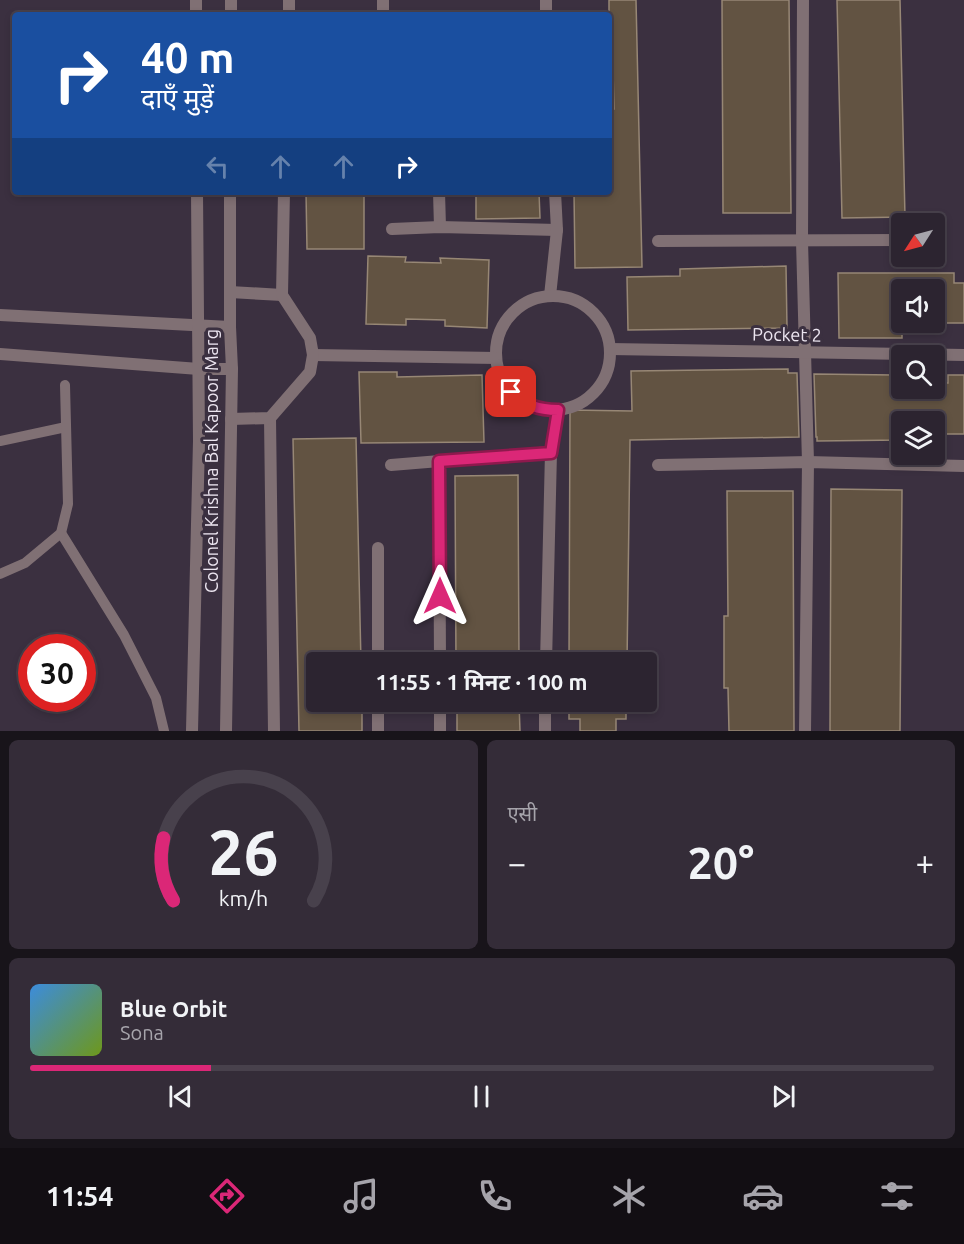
<!DOCTYPE html>
<html lang="hi">
<head>
<meta charset="utf-8">
<style>
	body { margin:0; font-family:Ubuntu,"Noto Sans Devanagari",sans-serif; background:#342c38; color:#f1f3f6; height:100vh; display:flex; flex-direction:column; font-size:22px; white-space:nowrap }
	* { box-sizing:border-box; margin:0 }
	p { font-size:20px; color:#a6a4ab }
	.icon { flex:none; width:33px; height:33px; fill:none; stroke:currentColor; stroke-width:2; stroke-linecap:round; stroke-linejoin:round }
	.map { position:relative; height:731px; overflow:hidden }
	.sheet { display:flex; flex-direction:column; gap:9px; padding:9px; background:#18141a; flex:1 }
	.sheet>* { flex:none }
	.hud { position:absolute; left:12px; top:12px; width:600px; height:183px; border-radius:6px; box-shadow:0 3px 9px #0003,0 0 0 2px #48414c; background:#1a4fa0; color:#fff; overflow:hidden }
	.needle { width:39px; rotate:234deg }
	.tools { position:absolute; left:891px; top:213px; display:grid; gap:12px }
	.tools a { display:grid; place-items:center; width:54px; height:54px; border-radius:6px; background:#2c2430; box-shadow:0 3px 9px #0003,0 0 0 2px #48414c; font-size:30px }
	.speed { position:absolute; left:18px; top:634px; display:flex; gap:12px; font-size:30px; font-weight:700; text-align:center }
	.speed>* { display:grid; place-content:center; width:78px; height:78px; border-radius:50%; background:#2c2430; box-shadow:0 3px 9px #0003,0 0 0 2px #48414c; line-height:1 }
	.speed .limit { border:9px solid #d22; background:#fff; color:#111 }
	.pin { position:absolute; display:grid; place-items:center; width:51px; height:51px; color:#fff; margin:-26px; border-radius:12px; box-shadow:0 3px 9px #0006 }
	.me { position:absolute; width:66px; margin:-33px; rotate:0deg; stroke-linejoin:round; filter:drop-shadow(0 0 4px #0008) }
	.turn { display:flex; align-items:center; gap:21px; height:126px; padding:0 30px; font-size:27px }
	.turn .icon { width:78px; height:78px; stroke-width:2.5 }
	.turn b { display:block; font-size:42px; line-height:51px }
	.lanes { display:flex; align-items:center; height:57px; padding:0 30px; background:#0003; justify-content:center; gap:30px; direction:ltr }
	.lanes .off { opacity:.35 }
	.big { font-size:45px; font-weight:700; line-height:1.1 }
	.sheet .card { flex:1; display:flex; flex-direction:column; justify-content:center; gap:9px; min-width:0; padding:0 21px; border-radius:9px; background:#342c38 }
	.sheet .dial { align-items:center; gap:0 }
	.dial svg { height:156px; overflow:visible; fill:none; stroke:#48414c; stroke-width:7; stroke-linecap:round; text-anchor:middle }
	.dial text { fill:#f1f3f6; stroke:none }
	.song { display:flex; align-items:center; gap:18px }
	.cover { width:72px; height:72px; border-radius:9px; background:linear-gradient(135deg,hsl(210 70% 55%),hsl(80 70% 35%)) }
	.played { height:6px; border-radius:3px; background:linear-gradient(90deg,#db2777 20%,#48414c 20%) }
	.keys { display:flex; justify-content:space-around; direction:ltr }
	.heat { display:flex; justify-content:space-between; align-items:center; font-size:33px; direction:ltr }
	.sheet .tiles { flex:1; display:grid; gap:9px; grid-template-columns:1fr 1fr }
	.card:last-child { grid-column:span 2 }
	.trip { position:absolute; left:306px; top:652px; width:351px; height:60px; border-radius:6px; background:#2c2430; box-shadow:0 3px 9px #0003,0 0 0 2px #48414c; font-weight:700; line-height:60px; text-align:center }
	.menu { display:flex; height:96px; justify-content:space-around; align-items:center; background:#120e13; color:#a6a4ab }
	.menu .icon { width:42px; height:42px }
	.menu .on { color:#db2777 }
	.menu b { font-size:27px; color:#f1f3f6 }
	.map>svg:first-child { display:block }
	.building { fill:#625342; stroke:#978775; stroke-width:1.5 }
	.lines { fill:none; stroke-linecap:round; stroke-linejoin:round }
	.service { stroke:#807074; stroke-width:10 }
	.minor { stroke:#807074; stroke-width:12 }
	.tertiary { stroke:#807074; stroke-width:12 }
	.route-casing { stroke:#8e194d; stroke-width:15 }
	.route { stroke:#db2777; stroke-width:10 }
	.labels { text-anchor:middle; dominant-baseline:central; stroke-width:6; stroke-linejoin:round; paint-order:stroke }
	.street-label { font-size:18px; fill:#ece5f0; stroke:#3b3040 }
</style>
</head>
<body>
<div class="map">
<svg width="964" height="731" viewBox="0 0 964 731">
	<rect width="100%" height="100%" fill="#3b3040"/>
	<g class="building">
		<path d="M609 0H636L642 267 575 268 574 192H609V109H614L613 70H609Z"/>
		<path d="M722 0H789L791 213H723Z"/>
		<path d="M837 0H900L905 217 842 218Z"/>
		<path d="M306 192H364V249H307Z"/>
		<path d="M476 192H539L540 218 476 219Z"/>
		<path d="M368 256 406 257 405 262 441 263 440 258 489 260 487 328 445 326V320L406 319V325L366 324Z"/>
		<path d="M786 266 787 328 628 330 627 277 680 276V269Z"/>
		<path d="M838 273H954V283H964V323H934V290H902V338H839Z"/>
		<path d="M788 369V373H797L799 437 630 440 627 663H569L570 410 632 411 631 371Z"/>
		<path d="M359 372H397V377L482 375 484 442 361 443Z"/>
		<path d="M814 374 893 375V381L902 382V388H934V383H948V375H964V434H934V422H902V440L817 441V437H816Z"/>
		<path d="M356 438 361 663H316V702H353V708H362V731H299L293 439Z"/>
		<path d="M518 475 519 663H456L455 476Z"/>
		<path d="M831 489 902 490 900 731H830Z"/>
		<path d="M727 491H793L794 731H729L728 688H724V616H728Z"/>
		<path d="M457 702H519L520 731H457Z"/>
		<path d="M569 702H626V719H616V731H580V719H569Z"/>
	</g>
	<g class="lines">
		<g class="service">
			<path d="M0 441 66 427"/>
			<path d="M61 533 124 635 156 698 164 731"/>
			<path d="M0 574 25 563 61 533 68 504 65 385"/>
		</g>
		<g class="minor">
			<path d="M383 0V15"/>
			<path d="M546 0V15"/>
			<path d="M803 0 802 241 808 462 805 731"/>
			<path d="M289 15V0"/>
			<path d="M439 192 440 227"/>
			<path d="M392 229 440 227 557 230"/>
			<path d="M934 240H940"/>
			<path d="M658 241 902 240"/>
			<path d="M230 292 282 295"/>
			<path d="M550 296 557 230 555 192"/>
			<circle cx="553" cy="353" r="57"/>
			<path d="M610 349 964 355"/>
			<path d="M313 355 496 358"/>
			<path d="M270 418 274 731"/>
			<path d="M231 419 270 418 310 372 313 355 310 338 282 295 284 192"/>
			<path d="M439 461 440 663"/>
			<path d="M391 465 551 452"/>
			<path d="M658 465 808 462 964 466"/>
			<path d="M378 663V548"/>
			<path d="M546 663 551 452 557 410"/>
			<path d="M440 702V731"/>
			<path d="M378 731V702"/>
			<path d="M545 731V702"/>
		</g>
		<g class="tertiary">
			<path d="M196 0V15"/>
			<path d="M231 15V0"/>
			<path d="M0 315 230 327"/>
			<path d="M0 354 199 369H232"/>
			<path d="M192 731 199 441 197 192"/>
			<path d="M226 731 232 369 230 327V192"/>
		</g>
	</g>
	<g class="lines">
		<defs>
			<path id="route" d="M440 596 439 461 551 453 558 410C538 410 525 405 511 392"/>
		</defs>
		<use href="#route" class="route-casing"/>
		<use href="#route" class="route"/>
	</g>
	<g class="labels">
		<g class="street-label">
			<text transform="translate(787 334) rotate(1)">Pocket 2</text>
			<text transform="translate(211 461) rotate(-90)">Colonel Krishna Bal Kapoor Marg</text>
		</g>
	</g>
</svg>
<div class="tools">
<a><svg class="needle" viewBox="-14 -14 28 28"><path d="M0-13l5 13h-10z" fill="#e53935"/><path d="M0 13l5-13h-10z" fill="#a6a4ab"/></svg></a>
<a><svg class="icon" aria-label="sound" viewBox="0 0 24 24"><path d="M4 9h4l5-4v14l-5-4H4zM17 9q2 3 0 6"/></svg></a>
<a><svg class="icon" aria-label="search" viewBox="0 0 24 24"><circle cx="10" cy="10" r="6"/><path d="M15 15l6 6"/></svg></a>
<a><svg class="icon" aria-label="layers" viewBox="0 0 24 24"><path d="M12 4l9 5-9 5-9-5zM3 14l9 5 9-5"/></svg></a>
</div>
<div class="speed"><div class="limit">30</div></div>
<div class="pin" style="left:511px;top:392px;background:#d93025"><svg class="icon" aria-label="arrive" viewBox="0 0 24 24"><path d="M6 21V4h12l-3 4 3 4H6"/></svg></div>
<svg class="me" style="left:440px;top:596px" viewBox="-20 -20 40 40"><path d="M0-17L14 15 0 8-14 15z" fill="#db2777" stroke="#fff" stroke-width="4"/></svg>
<div class="trip">11:55 · 1 मिनट · 100 m</div>
<div class="hud">
<div class="turn"><svg class="icon" aria-label="right" viewBox="0 0 24 24"><path d="M7 20v-9h11M14 6l5 5-5 5"/></svg><div><b>40 m</b>दाएँ मुड़ें</div></div>
<div class="lanes"><svg class="icon off" aria-label="left" viewBox="0 0 24 24"><path d="M17 20v-9H6M10 6l-5 5 5 5"/></svg><svg class="icon off" aria-label="ahead" viewBox="0 0 24 24"><path d="M12 20V5M6 11l6-6 6 6"/></svg><svg class="icon off" aria-label="ahead" viewBox="0 0 24 24"><path d="M12 20V5M6 11l6-6 6 6"/></svg><svg class="icon" aria-label="right" viewBox="0 0 24 24"><path d="M7 20v-9h11M14 6l5 5-5 5"/></svg></div>
</div>
</div>
<section class="sheet">
<div class="tiles">
<div class="card dial"><svg viewBox="0 0 100 80">
<path d="M14 69A42 42 0 1 1 86 69"/>
<path d="M14 69A42 42 0 0 1 9 37" stroke="#db2777"/>
<text x="50" y="56" font-size="32" font-weight="700">26</text>
<text x="50" y="72" font-size="11">km/h</text>
</svg></div>
<div class="card"><p>एसी</p>
<div class="heat"><a>−</a><b class="big">20°</b><a>+</a></div>
</div>
<div class="card">
<div class="song"><i class="cover"></i><div><b>Blue Orbit</b><p>Sona</p></div></div>
<div class="played"></div>
<div class="keys"><svg class="icon" aria-label="previous" viewBox="0 0 24 24"><path d="M18 5L8 12l10 7zM5 5v14"/></svg><svg class="icon" aria-label="pause" viewBox="0 0 24 24"><path d="M8 5v14M16 5v14"/></svg><svg class="icon" aria-label="next" viewBox="0 0 24 24"><path d="M6 5l10 7-10 7zM19 5v14"/></svg></div>
</div>
</div>
</section>
<nav class="menu">
<b>11:54</b>
<svg class="icon on" aria-label="directions" viewBox="0 0 24 24"><path d="M12 3l9 9-9 9-9-9zM9 14v-3h6M13 9l2 2-2 2"/></svg>
<svg class="icon" aria-label="music" viewBox="0 0 24 24"><path d="M9 18V5l10-2v13"/><circle cx="6" cy="18" r="3"/><circle cx="16" cy="16" r="3"/></svg>
<svg class="icon" aria-label="phone" viewBox="0 0 24 24"><path d="M5 4h4l2 5-3 2q2 4 5 5l2-3 5 2v4C11 20 4 13 5 4z"/></svg>
<svg class="icon" aria-label="climate" viewBox="0 0 24 24"><path d="M12 3v18M4 7l16 10M4 17L20 7"/></svg>
<svg class="icon" aria-label="car" viewBox="0 0 24 24"><path d="M5 17H2v-5l4-1 3-4h7l3 4 3 1v5h-3M9 17h6M6 11h13"/><circle cx="7" cy="17" r="2"/><circle cx="17" cy="17" r="2"/></svg>
<svg class="icon" aria-label="filters" viewBox="0 0 24 24"><path d="M4 7h16M4 17h16"/><circle cx="9" cy="7" r="2"/><circle cx="15" cy="17" r="2"/></svg>
</nav>
</body>
</html>
